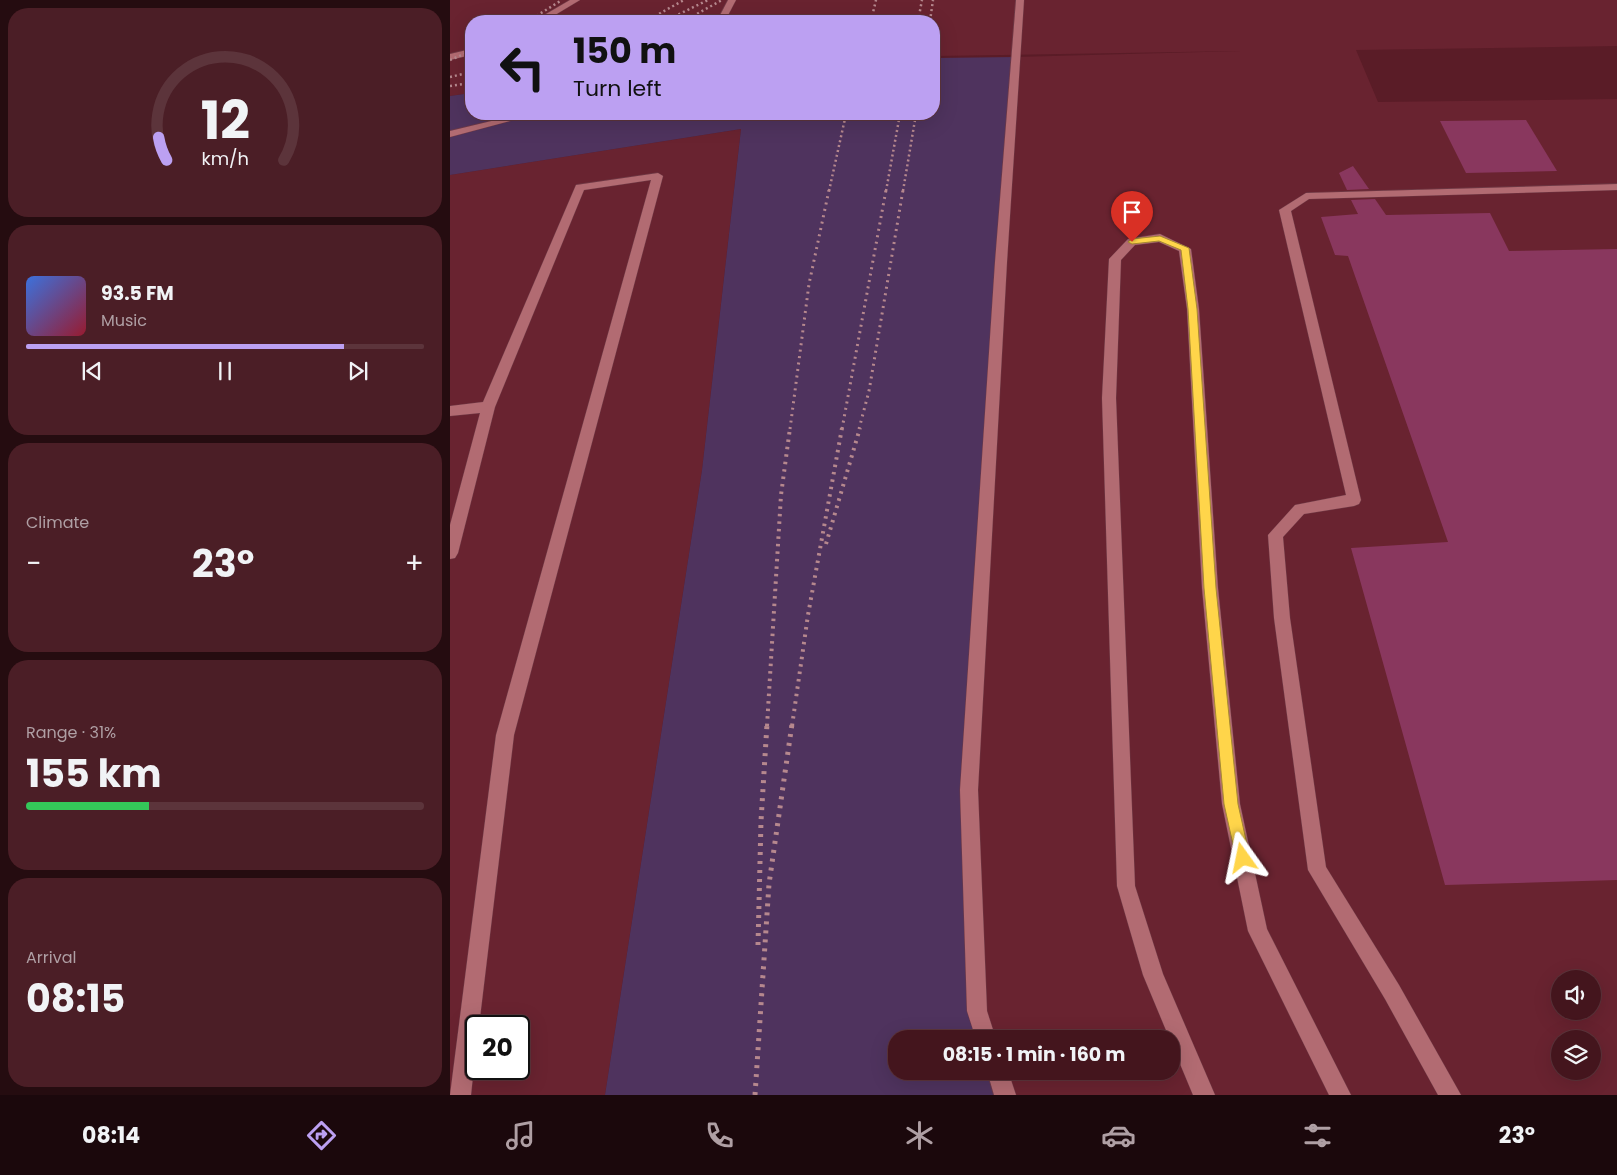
<!DOCTYPE html>
<html lang="en">
<head>
<meta charset="utf-8">
<style>
	body { margin:0; font-family:Poppins,sans-serif; background:#4b1e26; color:#f1f3f6; height:100vh; display:flex; flex-direction:column; font-size:19px; white-space:nowrap }
	* { box-sizing:border-box; margin:0 }
	p { font-size:16px; color:#af9fa4 }
	.icon { flex:none; width:28px; height:28px; fill:none; stroke:currentColor; stroke-width:2; stroke-linecap:round; stroke-linejoin:round }
	.map { position:relative; flex:1; overflow:hidden }
	.sheet { display:flex; flex-direction:column; gap:8px; padding:8px; background:#250c10; width:450px }
	.sheet>* { flex:none }
	.top-card { position:absolute; left:15px; top:15px; width:475px; height:105px; border-radius:20px; box-shadow:0 5px 20px #0002,0 0 0 1px #5c343b; background:#bca0f2; color:#111; overflow:hidden }
	.buttons { position:absolute; left:1101px; top:970px; display:grid; gap:10px }
	.buttons a { display:grid; place-items:center; width:50px; height:50px; border-radius:50%; background:#44151d; box-shadow:0 5px 20px #0002,0 0 0 1px #5c343b; font-size:25px }
	.speed { position:absolute; left:15px; top:1015px; display:flex; gap:10px; font-size:25px; font-weight:700; text-align:center }
	.speed>* { display:grid; place-content:center; width:65px; height:65px; border-radius:50%; background:#44151d; box-shadow:0 5px 20px #0002,0 0 0 1px #5c343b; line-height:1 }
	.speed .limit { border:2px solid #111; border-radius:8px; background:#fff; color:#111 }
	.pin { position:absolute; display:grid; place-items:center; width:42px; height:42px; color:#fff; margin:-51px -21px; border-radius:50% 50% 50% 0; rotate:-45deg; box-shadow:0 0 5px #0007 }
	.pin .icon { rotate:45deg }
	.me { position:absolute; width:55px; margin:-28px; rotate:348deg; stroke-linejoin:round; filter:drop-shadow(0 0 4px #0008) }
	.turn { display:flex; align-items:center; gap:18px; height:105px; padding:0 25px; font-size:22px }
	.turn .icon { width:65px; height:65px; stroke-width:2.5 }
	.turn b { display:block; font-size:35px; line-height:42px }
	.big { font-size:38px; font-weight:700; line-height:1.1 }
	.sheet .widget { flex:1; display:flex; flex-direction:column; justify-content:center; gap:8px; min-width:0; padding:0 18px; border-radius:20px; background:#4b1e26 }
	.sheet .dial { align-items:center; gap:0 }
	.dial svg { height:130px; overflow:visible; fill:none; stroke:#5c343b; stroke-width:7; stroke-linecap:round; text-anchor:middle }
	.dial text { fill:#f1f3f6; stroke:none }
	.song { display:flex; align-items:center; gap:15px }
	.cover { width:60px; height:60px; border-radius:8px; background:linear-gradient(135deg,hsl(220 70% 55%),hsl(350 70% 35%)) }
	.played { height:5px; border-radius:2px; background:linear-gradient(90deg,#bca0f2 80%,#5c343b 80%) }
	.keys { display:flex; justify-content:space-around; direction:ltr }
	.heat { display:flex; justify-content:space-between; align-items:center; font-size:28px; direction:ltr }
	.charge { height:8px; border-radius:4px; background:linear-gradient(90deg,#34c759 31%,#5c343b 0) }
	.trip { position:absolute; left:438px; top:1030px; width:292px; height:50px; border-radius:20px; background:#44151d; box-shadow:0 5px 20px #0002,0 0 0 1px #5c343b; font-weight:700; line-height:50px; text-align:center }
	.tabs { display:flex; height:80px; justify-content:space-around; align-items:center; background:#1b080c; color:#af9fa4 }
	.tabs .icon { width:35px; height:35px }
	.tabs .active { color:#bca0f2 }
	.tabs b { font-size:22px; color:#f1f3f6 }
	main { display:flex; flex:1; min-height:0 }
	.map>svg:first-child { display:block }
	.built { fill:#692330; fill-rule:evenodd }
	.green { fill:#4f335e }
	.building { fill:#89375e }
	.lines { fill:none; stroke-linecap:round; stroke-linejoin:round }
	.service-casing { stroke:#6e3945; stroke-width:1 }
	.service { fill:#b26b72; fill-rule:evenodd }
	.rail-far3 { stroke:#b6888e; stroke-width:2.5; stroke-dasharray:2 3; stroke-linecap:butt }
	.rail-far2 { stroke:#b6888e; stroke-width:3; stroke-dasharray:2 4.5; stroke-linecap:butt }
	.rail-far1 { stroke:#b6888e; stroke-width:4; stroke-dasharray:2.5 5; stroke-linecap:butt }
	.rail { stroke:#b6888e; stroke-width:5; stroke-dasharray:3 6; stroke-linecap:butt }
	.route { fill:#ffd54a; stroke:#a68a30 }
</style>
</head>
<body>
<main>
<section class="sheet">
<div class="widget dial"><svg viewBox="0 0 100 80">
<path d="M14 69A42 42 0 1 1 86 69"/>
<path d="M14 69A42 42 0 0 1 9 55" stroke="#bca0f2"/>
<text x="50" y="56" font-size="32" font-weight="700">12</text>
<text x="50" y="72" font-size="11">km/h</text>
</svg></div>
<div class="widget">
<div class="song"><i class="cover"></i><div><b>93.5 FM</b><p>Music</p></div></div>
<div class="played"></div>
<div class="keys"><svg class="icon" aria-label="previous" viewBox="0 0 24 24"><path d="M18 5L8 12l10 7zM5 5v14"/></svg><svg class="icon" aria-label="pause" viewBox="0 0 24 24"><path d="M8 5v14M16 5v14"/></svg><svg class="icon" aria-label="next" viewBox="0 0 24 24"><path d="M6 5l10 7-10 7zM19 5v14"/></svg></div>
</div>
<div class="widget"><p>Climate</p>
<div class="heat"><a>−</a><b class="big">23°</b><a>+</a></div>
</div>
<div class="widget"><p>Range · 31%</p><b class="big">155 km</b><div class="charge"></div></div>
<div class="widget"><p>Arrival</p><b class="big">08:15</b></div>
</section>
<div class="map">
<svg width="1167" height="1095" viewBox="0 0 1167 1095">
	<rect width="100%" height="100%" fill="#5a1c27"/>
	<g class="built">
		<path d="M0 0H1167V46L906 50 928 102 1167 99V1095H555L547 1071H721V1039H536L519 790 566 57 791 51 484 56V21H21V93L0 96ZM1110 979H1142V1011H1110ZM1110 1039H1142V1071H1110Z"/>
		<path d="M291 129 252 470 155 1095H0V175ZM26 1026H69V1069H26Z"/>
	</g>
	<path class="green" d="M566 57 519 790 536 1039H446V1071H547L555 1095H155L252 470 291 129 0 175V96L21 93V114H484V58Z"/>
	<g class="building">
		<path d="M1076 120 1107 171 1016 173 990 121Z"/>
		<path d="M903 166 919 189 897 190 889 173Z"/>
		<path d="M925 199 936 215 1040 213 1059 251 1167 249V880L995 885 901 548 998 542 898 256 885 255 871 217 908 214 901 200Z"/>
	</g>
	<g class="lines">
		<defs>
			<g id="service">
				<path d="M120 0H130L95 21H84Z"/>
				<path d="M278 0H286L275 21H267Z"/>
				<path d="M566 0H574L557 262 528 790 537 1011 546 1039H526L517 1011 510 790 545 262Z"/>
				<path d="M21 49V55L0 60V54Z"/>
				<path d="M70 114H86L0 137V131Z"/>
				<path d="M208 173 213 176 64 735 29 1026H26V1048L21 1095H0L46 735 201 180 134 190 45 407 8 553 5 558 0 559V525L30 413 0 416V406L33 402 126 185Z"/>
				<path d="M1167 184V190L859 199 841 211 911 500 909 504 904 506 854 514 833 537 840 618 876 867 949 985 1011 1095H988L935 999 858 870 824 618 818 535 845 505 896 495 829 210 856 193Z"/>
				<path d="M710 234 741 249 749 309 768 588 790 804 817 929 901 1095H879L798 931 772 804 752 588 737 309 729 251 709 242 685 245 671 260 666 398 685 886 713 974 765 1095H743L693 975 667 886 652 398 659 259 678 239Z"/>
				<path d="M537 1071H558L566 1095H544Z"/>
			</g>
		</defs>
		<use href="#service" class="service-casing"/>
		<use href="#service" class="service"/>
		<g class="rail-far3">
			<path d="M78 21 112 0"/>
			<path d="M196 21 234 0"/>
			<path d="M215 21 258 0"/>
			<path d="M234 21 272 0"/>
			<path d="M421 21 426 0"/>
			<path d="M468 21 472 0"/>
			<path d="M480 21 483 0"/>
			<path d="M0 60 21 51"/>
			<path d="M0 77 21 72"/>
			<path d="M0 86 21 83"/>
			<path d="M379 191 396 114"/>
			<path d="M436 191 450 114"/>
			<path d="M453 191 466 114"/>
		</g>
		<g class="rail-far2">
			<path d="M340 429 359 284 379 190"/>
			<path d="M392 429 436 190"/>
			<path d="M409 429 419 391 453 190"/>
		</g>
		<g class="rail-far1">
			<path d="M376 544 410 428"/>
			<path d="M317 726 331 495 340 428"/>
			<path d="M342 726 358 615 392 428"/>
		</g>
		<g class="rail">
			<path d="M308 945 311 821 317 724"/>
			<path d="M305 1095 319 884 342 724"/>
		</g>
	</g>
	<path class="route" d="M710 236 739 248 747 309 766 588 788 804 800 858 798 863 793 866 788 863 786 858 774 804 754 588 738 309 731 250 709 241 682 244 678 242 682 239Z"/>
</svg>
<div class="buttons">
<a><svg class="icon" aria-label="sound" viewBox="0 0 24 24"><path d="M4 9h4l5-4v14l-5-4H4zM17 9q2 3 0 6"/></svg></a>
<a><svg class="icon" aria-label="layers" viewBox="0 0 24 24"><path d="M12 4l9 5-9 5-9-5zM3 14l9 5 9-5"/></svg></a>
</div>
<div class="speed"><div class="limit">20</div></div>
<div class="pin" style="left:682px;top:242px;background:#d93025"><svg class="icon" aria-label="arrive" viewBox="0 0 24 24"><path d="M6 21V4h12l-3 4 3 4H6"/></svg></div>
<svg class="me" style="left:793px;top:858px" viewBox="-20 -20 40 40"><path d="M0-17L14 15 0 8-14 15z" fill="#ffd54a" stroke="#fff" stroke-width="4"/></svg>
<div class="trip">08:15 · 1 min · 160 m</div>
<div class="top-card">
<div class="turn"><svg class="icon" aria-label="left" viewBox="0 0 24 24"><path d="M17 20v-9H6M10 6l-5 5 5 5"/></svg><div><b>150 m</b>Turn left</div></div>
</div>
</div>
</main>
<nav class="tabs">
<b>08:14</b>
<svg class="icon active" aria-label="directions" viewBox="0 0 24 24"><path d="M12 3l9 9-9 9-9-9zM9 14v-3h6M13 9l2 2-2 2"/></svg>
<svg class="icon" aria-label="music" viewBox="0 0 24 24"><path d="M9 18V5l10-2v13"/><circle cx="6" cy="18" r="3"/><circle cx="16" cy="16" r="3"/></svg>
<svg class="icon" aria-label="phone" viewBox="0 0 24 24"><path d="M5 4h4l2 5-3 2q2 4 5 5l2-3 5 2v4C11 20 4 13 5 4z"/></svg>
<svg class="icon" aria-label="climate" viewBox="0 0 24 24"><path d="M12 3v18M4 7l16 10M4 17L20 7"/></svg>
<svg class="icon" aria-label="car" viewBox="0 0 24 24"><path d="M5 17H2v-5l4-1 3-4h7l3 4 3 1v5h-3M9 17h6M6 11h13"/><circle cx="7" cy="17" r="2"/><circle cx="17" cy="17" r="2"/></svg>
<svg class="icon" aria-label="filters" viewBox="0 0 24 24"><path d="M4 7h16M4 17h16"/><circle cx="9" cy="7" r="2"/><circle cx="15" cy="17" r="2"/></svg>
<b>23°</b>
</nav>
</body>
</html>
